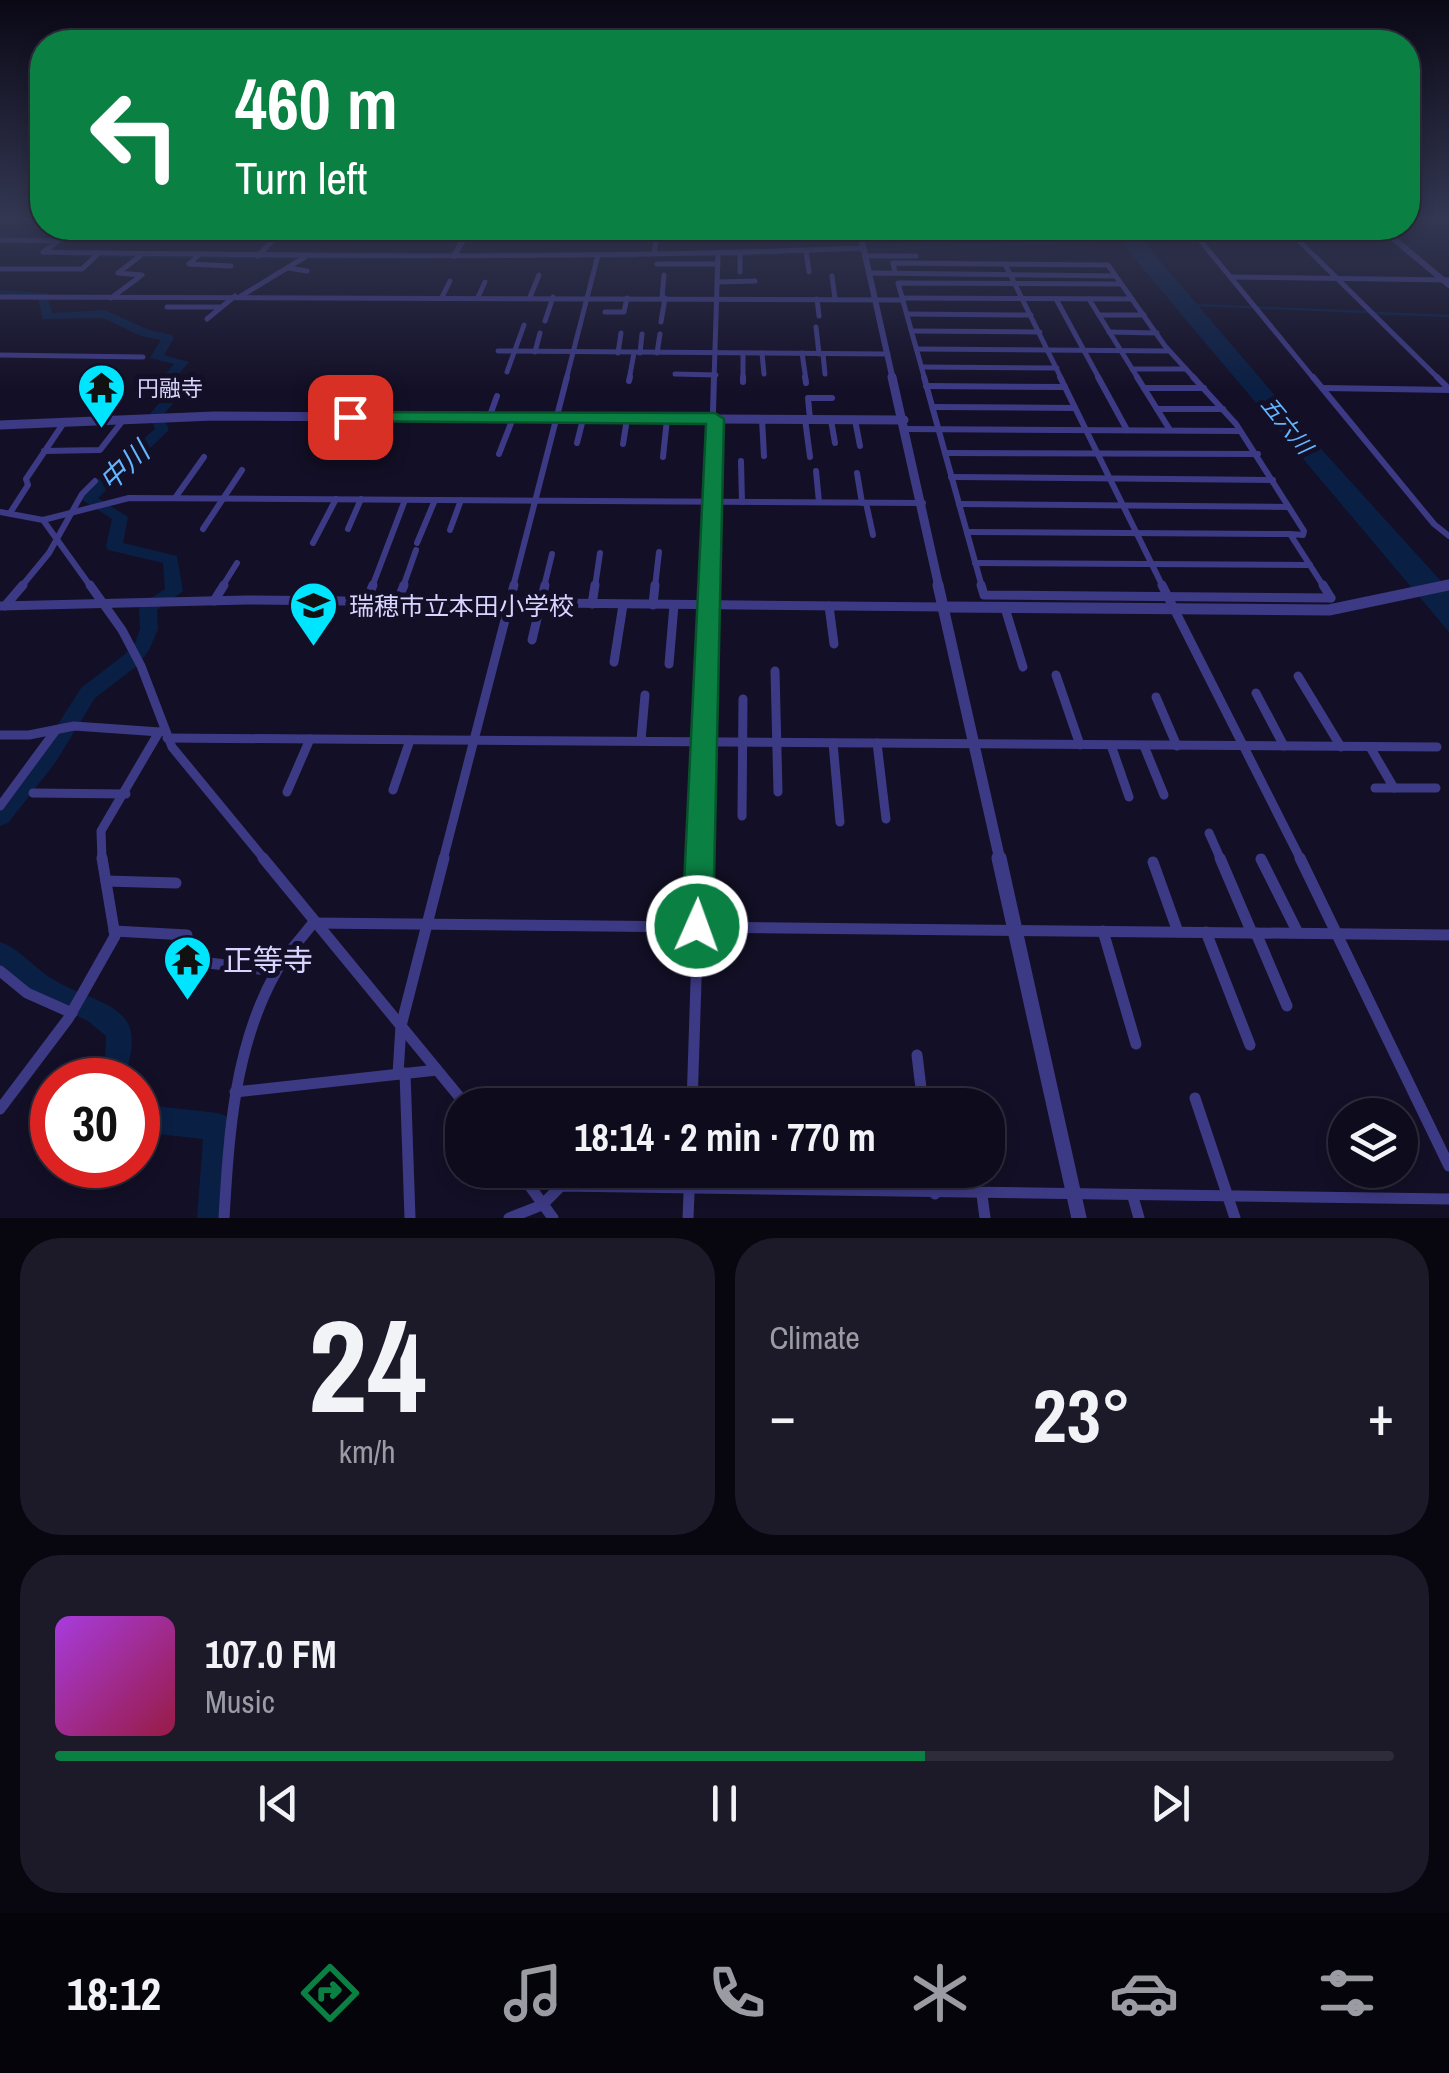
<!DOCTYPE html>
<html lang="en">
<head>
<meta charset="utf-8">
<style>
	body { margin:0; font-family:"Archivo Narrow","Noto Sans JP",sans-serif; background:#1c1929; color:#f1f3f6; height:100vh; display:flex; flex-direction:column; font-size:38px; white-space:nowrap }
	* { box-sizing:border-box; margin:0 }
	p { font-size:32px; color:#9b9ba3 }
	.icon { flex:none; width:55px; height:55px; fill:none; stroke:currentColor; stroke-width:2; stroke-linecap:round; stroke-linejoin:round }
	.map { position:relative; height:1218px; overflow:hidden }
	.sheet { display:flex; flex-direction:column; gap:20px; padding:20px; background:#08060f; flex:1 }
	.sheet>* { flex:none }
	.banner { position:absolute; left:30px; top:30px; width:1390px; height:210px; border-radius:40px; box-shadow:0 5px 15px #0003,0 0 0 2px #2e2b3b; background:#0b8043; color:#fff; overflow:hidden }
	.tools { position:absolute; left:1328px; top:1098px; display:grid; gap:20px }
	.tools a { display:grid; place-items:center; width:90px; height:90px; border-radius:50%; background:#0e0b1c; box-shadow:0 5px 15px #0003,0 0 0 2px #2e2b3b; font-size:50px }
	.speed { position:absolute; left:30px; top:1058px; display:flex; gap:20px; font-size:50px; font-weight:700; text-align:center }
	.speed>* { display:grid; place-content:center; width:130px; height:130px; border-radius:50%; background:#0e0b1c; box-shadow:0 5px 15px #0003,0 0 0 2px #2e2b3b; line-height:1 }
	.speed .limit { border:15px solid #d22; background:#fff; color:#111 }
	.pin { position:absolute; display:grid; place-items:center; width:85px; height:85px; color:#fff; margin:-42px; border-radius:20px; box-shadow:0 5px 15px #0006 }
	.me { position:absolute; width:110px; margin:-55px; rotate:2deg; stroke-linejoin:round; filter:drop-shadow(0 0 8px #0008) }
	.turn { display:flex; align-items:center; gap:35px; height:210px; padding:0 40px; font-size:45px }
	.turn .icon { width:130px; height:130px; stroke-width:2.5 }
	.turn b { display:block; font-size:70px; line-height:85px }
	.big { font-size:75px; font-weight:700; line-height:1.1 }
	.sheet .widget { flex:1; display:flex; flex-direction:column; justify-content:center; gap:15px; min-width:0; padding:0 35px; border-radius:40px; background:#1c1929 }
	.sheet .dial { align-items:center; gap:0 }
	.dial b { font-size:130px; line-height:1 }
	.song { display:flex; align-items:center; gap:30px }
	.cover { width:120px; height:120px; border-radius:15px; background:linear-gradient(135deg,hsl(280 70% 55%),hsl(340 70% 35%)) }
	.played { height:10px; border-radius:5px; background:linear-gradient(90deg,#0b8043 65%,#2e2b3b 65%) }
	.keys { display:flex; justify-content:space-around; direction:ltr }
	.heat { display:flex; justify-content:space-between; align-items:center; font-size:55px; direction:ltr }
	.sheet .tiles { flex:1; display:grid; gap:20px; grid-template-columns:1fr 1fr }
	.widget:last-child { grid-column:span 2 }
	.trip { position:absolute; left:445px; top:1088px; width:560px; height:100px; border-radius:40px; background:#0e0b1c; box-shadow:0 5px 15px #0003,0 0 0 2px #2e2b3b; font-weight:700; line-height:100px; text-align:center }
	.tab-bar { display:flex; height:160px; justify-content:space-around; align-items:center; background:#06040b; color:#9b9ba3 }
	.tab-bar .icon { width:70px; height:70px }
	.tab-bar .active { color:#0b8043 }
	.tab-bar b { font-size:45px; color:#f1f3f6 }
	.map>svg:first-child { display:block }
	.water { fill:#0a1f44 }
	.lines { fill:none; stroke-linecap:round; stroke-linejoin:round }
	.stream { stroke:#0a1f44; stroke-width:2.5 }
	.river { fill:#0a1f44; fill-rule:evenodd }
	.minor-far3 { stroke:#3d3a85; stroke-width:5 }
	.minor-far2 { stroke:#3d3a85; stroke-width:6 }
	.minor-far1 { stroke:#3d3a85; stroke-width:9 }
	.minor { stroke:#3d3a85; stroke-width:11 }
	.tertiary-far3 { stroke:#3d3a85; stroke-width:6 }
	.tertiary-far2 { stroke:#3d3a85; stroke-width:9 }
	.tertiary-far1 { stroke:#3d3a85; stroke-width:11 }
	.tertiary { stroke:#3d3a85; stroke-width:15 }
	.route { fill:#0b8043; stroke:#07532c; stroke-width:2.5 }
	.labels { text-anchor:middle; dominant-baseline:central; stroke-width:10; stroke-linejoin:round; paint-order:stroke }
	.far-poi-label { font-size:22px; fill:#d9d4ff; stroke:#130f26; text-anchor:start }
	.far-water-label { font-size:22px; font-style:italic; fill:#62b6ff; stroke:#130f26 }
	.poi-label { font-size:25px; fill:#d9d4ff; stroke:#130f26; text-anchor:start }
	.water-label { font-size:28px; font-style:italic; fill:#62b6ff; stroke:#130f26 }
	.near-poi-label { font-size:30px; fill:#d9d4ff; stroke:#130f26; text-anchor:start }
</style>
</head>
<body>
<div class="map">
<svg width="1449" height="1218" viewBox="0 0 1449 1218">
	<rect width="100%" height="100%" fill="#130f26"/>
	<path class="water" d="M1113 228H1132L1313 440 1449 590V632L1139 264Z"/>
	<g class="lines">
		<g class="stream">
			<path d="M77 231 274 234"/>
			<path d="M282 234 867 239 865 232 983 228"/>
			<path d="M50 250 68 237"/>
			<path d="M73 255 135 257"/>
			<path d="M708 255H736"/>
			<path d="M743 255 1121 240"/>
			<path d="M143 257 300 258"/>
			<path d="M598 257H635"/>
			<path d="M308 258H430"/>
			<path d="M1196 305 1368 312"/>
			<path d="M1376 313 1449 316"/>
		</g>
		<g class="river">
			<path d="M0 290 47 293 52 313 105 310 149 330 172 335 174 338 164 355 189 362 178 375 186 389 163 415 169 430 98 498 128 517 123 543 177 556 183 591 157 610 158 629 149 650 138 665 95 698 55 763 8 823 0 826V801L41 751 81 688 124 655 135 643 140 629 139 608 142 604 165 589 163 563 108 550 106 546 112 519 81 499 106 471 155 429 149 415 172 389 165 375 174 364 150 358 161 340 141 336 103 318 43 319 38 298 0 296Z"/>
			<path d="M0 942C20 949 33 967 51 978 101 1009 153 1001 123 1080H97L105 1058 106 1036 88 1021 35 996 0 968Z"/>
			<path d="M138 1104 218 1113 228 1117 232 1127 227 1218H197L203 1139 138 1132Z"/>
		</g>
		<g class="minor-far3">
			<path d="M76 228 43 252C317 256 590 259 864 248"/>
			<path d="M1190 228 1315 380"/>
			<path d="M1286 228 1440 380"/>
			<path d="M0 240 55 241"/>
			<path d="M806 251 809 272"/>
			<path d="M740 253V272"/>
			<path d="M654 254 658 228"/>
			<path d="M199 255 189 264 231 266"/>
			<path d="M258 256 284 228"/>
			<path d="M866 256H916"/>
			<path d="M657 264H718"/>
			<path d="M1005 264 1062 380"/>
			<path d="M288 268 307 271"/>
			<path d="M0 269H82L99 253"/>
			<path d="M870 273 1115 276"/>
			<path d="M895 273 893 263 1108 265 1165 346 1196 380"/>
			<path d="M832 276 835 299"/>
			<path d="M1232 277 1449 280"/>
			<path d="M717 282 755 281"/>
			<path d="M241 296 305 257"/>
			<path d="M0 297 903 300"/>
			<path d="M442 297 450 281"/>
			<path d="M478 297 485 282"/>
			<path d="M530 297 539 275"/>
			<path d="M111 298 142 275 118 273 140 256"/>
			<path d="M662 298 664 275"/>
			<path d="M902 298 1132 299"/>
			<path d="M817 299 819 316"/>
			<path d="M1056 299 1100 380"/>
			<path d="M1089 299 1139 380"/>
			<path d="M167 307H219"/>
			<path d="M605 312H624L627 298"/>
			<path d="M907 314 1031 315"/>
			<path d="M1099 315H1144"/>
			<path d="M207 319 235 296"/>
			<path d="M545 321 553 297"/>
			<path d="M661 322 665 298"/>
			<path d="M816 327 819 354"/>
			<path d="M912 331 1040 332"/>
			<path d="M1109 332 1157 333"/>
			<path d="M917 349 1169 351"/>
			<path d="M498 351 888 354"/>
			<path d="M535 352 540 333"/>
			<path d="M618 353 621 333"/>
			<path d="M640 353 642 334"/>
			<path d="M657 353 660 334"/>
			<path d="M743 353V380"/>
			<path d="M762 353 764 374"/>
			<path d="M802 353 806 380"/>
			<path d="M823 354 825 374"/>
			<path d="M0 355 143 357"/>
			<path d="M922 367 1057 368"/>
			<path d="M1132 369H1186"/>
			<path d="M507 372 524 325"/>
			<path d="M675 374 716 375"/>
			<path d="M566 380 598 255"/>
			<path d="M629 380 634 353"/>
			<path d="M714 380 718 254"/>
			<path d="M925 380 898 283 1121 284"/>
		</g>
		<g class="minor-far2">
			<path d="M743 377V382"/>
			<path d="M805 377 806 383"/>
			<path d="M924 377 982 587"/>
			<path d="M1060 377 1163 587"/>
			<path d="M1098 377 1127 430"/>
			<path d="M1137 377 1170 430"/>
			<path d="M1193 377 1236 424 1304 531 1303 535 1290 534 1324 587"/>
			<path d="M1313 377 1434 524 1449 536"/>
			<path d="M1437 377 1449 389"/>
			<path d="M629 381 630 377"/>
			<path d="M926 386 1065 387"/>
			<path d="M1144 388H1204"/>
			<path d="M1324 388 1449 390"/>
			<path d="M933 407 1075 408"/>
			<path d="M1157 409H1223"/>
			<path d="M489 418 497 396"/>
			<path d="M762 419 764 456"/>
			<path d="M805 419 810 457"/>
			<path d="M810 419 808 398H832"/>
			<path d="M831 420 835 443"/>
			<path d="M855 420 860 446"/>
			<path d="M906 429 1239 431"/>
			<path d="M577 443 583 419"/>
			<path d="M623 444 627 419"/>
			<path d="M44 451 100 450 124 419"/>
			<path d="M945 453 1258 454"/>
			<path d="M499 454 513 418"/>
			<path d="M663 457 667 419"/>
			<path d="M741 461 742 502"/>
			<path d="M816 471 819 502"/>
			<path d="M857 473 862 503"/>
			<path d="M951 477 1273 480"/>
			<path d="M175 498 204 457"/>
			<path d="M866 503 873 535"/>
			<path d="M959 504 1288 507"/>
			<path d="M0 512 43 520 129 498 923 503"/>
			<path d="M10 513 28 485 26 479 65 421"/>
			<path d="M43 520 91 587"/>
			<path d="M203 529 242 470"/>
			<path d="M348 529 361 499"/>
			<path d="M450 530 461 500"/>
			<path d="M967 532 1290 534"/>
			<path d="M313 543 336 499"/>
			<path d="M417 543 435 500"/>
			<path d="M975 563 1310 565"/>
			<path d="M21 587 49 553 82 494 95 481"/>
			<path d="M222 587 237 563"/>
			<path d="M372 587 405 500"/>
			<path d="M403 587 416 550"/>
			<path d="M513 587 567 377"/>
			<path d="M544 587 552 554"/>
			<path d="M595 587 600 553"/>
			<path d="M655 587 659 552"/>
			<path d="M708 587 714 377"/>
		</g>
		<g class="minor-far1">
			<path d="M90 585 122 630 141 666 172 747 265 860"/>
			<path d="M981 585 984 595 1331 598"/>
			<path d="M1162 585 1301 860"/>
			<path d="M1323 585 1331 598"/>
			<path d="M214 601 224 585"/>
			<path d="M366 602 373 585"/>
			<path d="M397 603 404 585"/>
			<path d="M592 604 595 585"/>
			<path d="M653 605 655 585"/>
			<path d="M0 606 247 600 944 607"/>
			<path d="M5 606 23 585"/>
			<path d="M829 606 834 644"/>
			<path d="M1005 608 1023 667"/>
			<path d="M532 640 545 585"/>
			<path d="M614 662 623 605"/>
			<path d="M669 664 674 605"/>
			<path d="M775 671 778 792"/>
			<path d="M1056 675 1080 745"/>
			<path d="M1298 676 1341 747"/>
			<path d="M1256 693 1284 746"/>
			<path d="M1156 697 1177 746"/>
			<path d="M0 735H29L74 726 160 732"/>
			<path d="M167 738 1437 747"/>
			<path d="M641 740 645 695"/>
			<path d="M833 743 840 822"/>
			<path d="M877 743 886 819"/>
			<path d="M1111 745 1129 797"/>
			<path d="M1144 746 1164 795"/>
			<path d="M1370 747 1394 788"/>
			<path d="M1375 788H1436"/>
			<path d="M393 790 410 740"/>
			<path d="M287 792 310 739"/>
			<path d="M33 793 126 794"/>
			<path d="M0 806 56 730"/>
			<path d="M742 816 743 699"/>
			<path d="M1209 833 1221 860"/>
			<path d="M102 860 101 831 159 732"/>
			<path d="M443 860 514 585"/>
			<path d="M699 860 708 585"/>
		</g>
		<g class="minor">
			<path d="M263 858 466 1105"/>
			<path d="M1220 858 1252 933"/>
			<path d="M1300 858 1449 1166"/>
			<path d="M1261 859 1298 933"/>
			<path d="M1153 862 1178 932"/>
			<path d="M106 881 176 883"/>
			<path d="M313 923 1449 935"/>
			<path d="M114 931 187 935 175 959 276 971"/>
			<path d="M1103 931 1136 1044"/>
			<path d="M1206 932 1250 1045"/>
			<path d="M1256 933 1287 1006"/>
			<path d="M0 971 27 993 72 1013"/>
			<path d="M917 1055 923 1105"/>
			<path d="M405 1073 410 1218"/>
			<path d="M398 1074 401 1026 444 858"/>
			<path d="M235 1092 437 1070"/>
			<path d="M1195 1098 1235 1218"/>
			<path d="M692 1105 700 858"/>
			<path d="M0 1109 68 1019 115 936 102 858"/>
			<path d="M518 1170 553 1218"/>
			<path d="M931 1170 935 1194"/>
			<path d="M982 1195 985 1218"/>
			<path d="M1133 1197 1139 1218"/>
			<path d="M224 1218C229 1134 234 1047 276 972 286 954 301 939 313 923"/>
			<path d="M509 1218 542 1205 561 1186 1449 1199"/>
			<path d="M688 1218 690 1170"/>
		</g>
		<g class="tertiary-far3">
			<path d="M859 228 893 380"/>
			<path d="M1381 228 1449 285"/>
			<path d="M454 256 470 228"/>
		</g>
		<g class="tertiary-far2">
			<path d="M892 377 939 587"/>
			<path d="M0 425 214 416 904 420"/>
			<path d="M1438 587 1449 585"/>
		</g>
		<g class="tertiary-far1">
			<path d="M938 585 1000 860"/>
			<path d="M944 607 1329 610 1449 585"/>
		</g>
		<path class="tertiary" d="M999 858 1079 1218"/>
	</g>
	<linearGradient id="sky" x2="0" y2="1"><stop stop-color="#0a0815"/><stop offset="0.56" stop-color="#333752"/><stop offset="1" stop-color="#333752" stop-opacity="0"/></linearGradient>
	<rect width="1449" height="391" fill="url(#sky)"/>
	<path class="route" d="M350 412 715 413 724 419 713 926 708 936 697 940 686 936 682 926 706 424 344 421V413Z"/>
	<defs>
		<symbol id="temple-pin" viewBox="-11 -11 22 30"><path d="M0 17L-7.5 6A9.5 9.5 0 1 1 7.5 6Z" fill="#00e5ff" stroke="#130f26"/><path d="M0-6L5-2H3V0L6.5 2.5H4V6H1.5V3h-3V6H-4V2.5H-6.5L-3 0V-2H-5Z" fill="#111"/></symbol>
		<symbol id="school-pin" viewBox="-11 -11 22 30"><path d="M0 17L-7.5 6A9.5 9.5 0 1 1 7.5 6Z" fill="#00e5ff" stroke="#130f26"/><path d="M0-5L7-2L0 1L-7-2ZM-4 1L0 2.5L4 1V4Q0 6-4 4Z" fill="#111"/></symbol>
	</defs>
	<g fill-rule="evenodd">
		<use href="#temple-pin" x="74" y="360" width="55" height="75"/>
		<use href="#school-pin" x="286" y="578" width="55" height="75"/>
		<use href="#temple-pin" x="160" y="932" width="55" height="75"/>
	</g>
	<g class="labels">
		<g class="far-poi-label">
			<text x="137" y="388">円融寺</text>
		</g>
		<g class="far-water-label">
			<text transform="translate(1287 425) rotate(51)">五六川</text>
		</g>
		<g class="poi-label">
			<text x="349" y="606">瑞穂市立本田小学校</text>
		</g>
		<g class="water-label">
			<text transform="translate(124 466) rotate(-43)">中川</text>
		</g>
		<g class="near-poi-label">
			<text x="223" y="960">正等寺</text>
		</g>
	</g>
</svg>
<div class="tools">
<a><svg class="icon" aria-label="layers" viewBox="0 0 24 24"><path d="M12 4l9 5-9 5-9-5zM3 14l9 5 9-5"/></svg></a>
</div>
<div class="speed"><div class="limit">30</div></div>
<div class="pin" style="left:350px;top:417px;background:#d93025"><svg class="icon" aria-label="arrive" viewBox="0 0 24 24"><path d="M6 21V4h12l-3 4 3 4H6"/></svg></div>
<svg class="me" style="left:697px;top:926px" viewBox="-20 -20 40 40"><circle r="17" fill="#0b8043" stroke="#fff" stroke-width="3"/><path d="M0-11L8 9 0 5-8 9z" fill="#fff"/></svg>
<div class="trip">18:14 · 2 min · 770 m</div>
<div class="banner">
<div class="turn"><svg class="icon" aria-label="left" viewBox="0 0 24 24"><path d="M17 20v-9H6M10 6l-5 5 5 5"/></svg><div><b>460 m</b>Turn left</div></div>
</div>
</div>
<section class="sheet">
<div class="tiles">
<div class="widget dial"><b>24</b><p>km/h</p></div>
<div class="widget"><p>Climate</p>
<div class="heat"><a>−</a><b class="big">23°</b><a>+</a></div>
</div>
<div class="widget">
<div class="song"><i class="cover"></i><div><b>107.0 FM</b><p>Music</p></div></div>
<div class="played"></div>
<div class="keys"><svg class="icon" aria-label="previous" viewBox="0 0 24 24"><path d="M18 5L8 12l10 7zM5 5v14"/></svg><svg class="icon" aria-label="pause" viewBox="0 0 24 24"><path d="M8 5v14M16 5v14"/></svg><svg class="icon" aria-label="next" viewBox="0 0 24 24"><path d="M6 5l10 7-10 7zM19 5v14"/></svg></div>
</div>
</div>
</section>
<nav class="tab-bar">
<b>18:12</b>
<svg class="icon active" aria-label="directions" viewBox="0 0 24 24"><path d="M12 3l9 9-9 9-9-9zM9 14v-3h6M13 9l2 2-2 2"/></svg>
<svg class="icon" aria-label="music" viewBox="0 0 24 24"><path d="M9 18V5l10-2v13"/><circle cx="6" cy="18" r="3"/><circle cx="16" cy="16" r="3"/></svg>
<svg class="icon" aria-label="phone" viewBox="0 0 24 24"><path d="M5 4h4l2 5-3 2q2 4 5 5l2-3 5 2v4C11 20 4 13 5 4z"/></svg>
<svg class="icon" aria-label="climate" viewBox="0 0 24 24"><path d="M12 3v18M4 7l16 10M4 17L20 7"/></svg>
<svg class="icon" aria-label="car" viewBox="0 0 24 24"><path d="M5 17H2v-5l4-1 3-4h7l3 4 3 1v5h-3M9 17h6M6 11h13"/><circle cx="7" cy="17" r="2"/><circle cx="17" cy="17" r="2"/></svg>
<svg class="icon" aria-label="filters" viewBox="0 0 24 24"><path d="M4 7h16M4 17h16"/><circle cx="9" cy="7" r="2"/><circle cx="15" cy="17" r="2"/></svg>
</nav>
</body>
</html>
